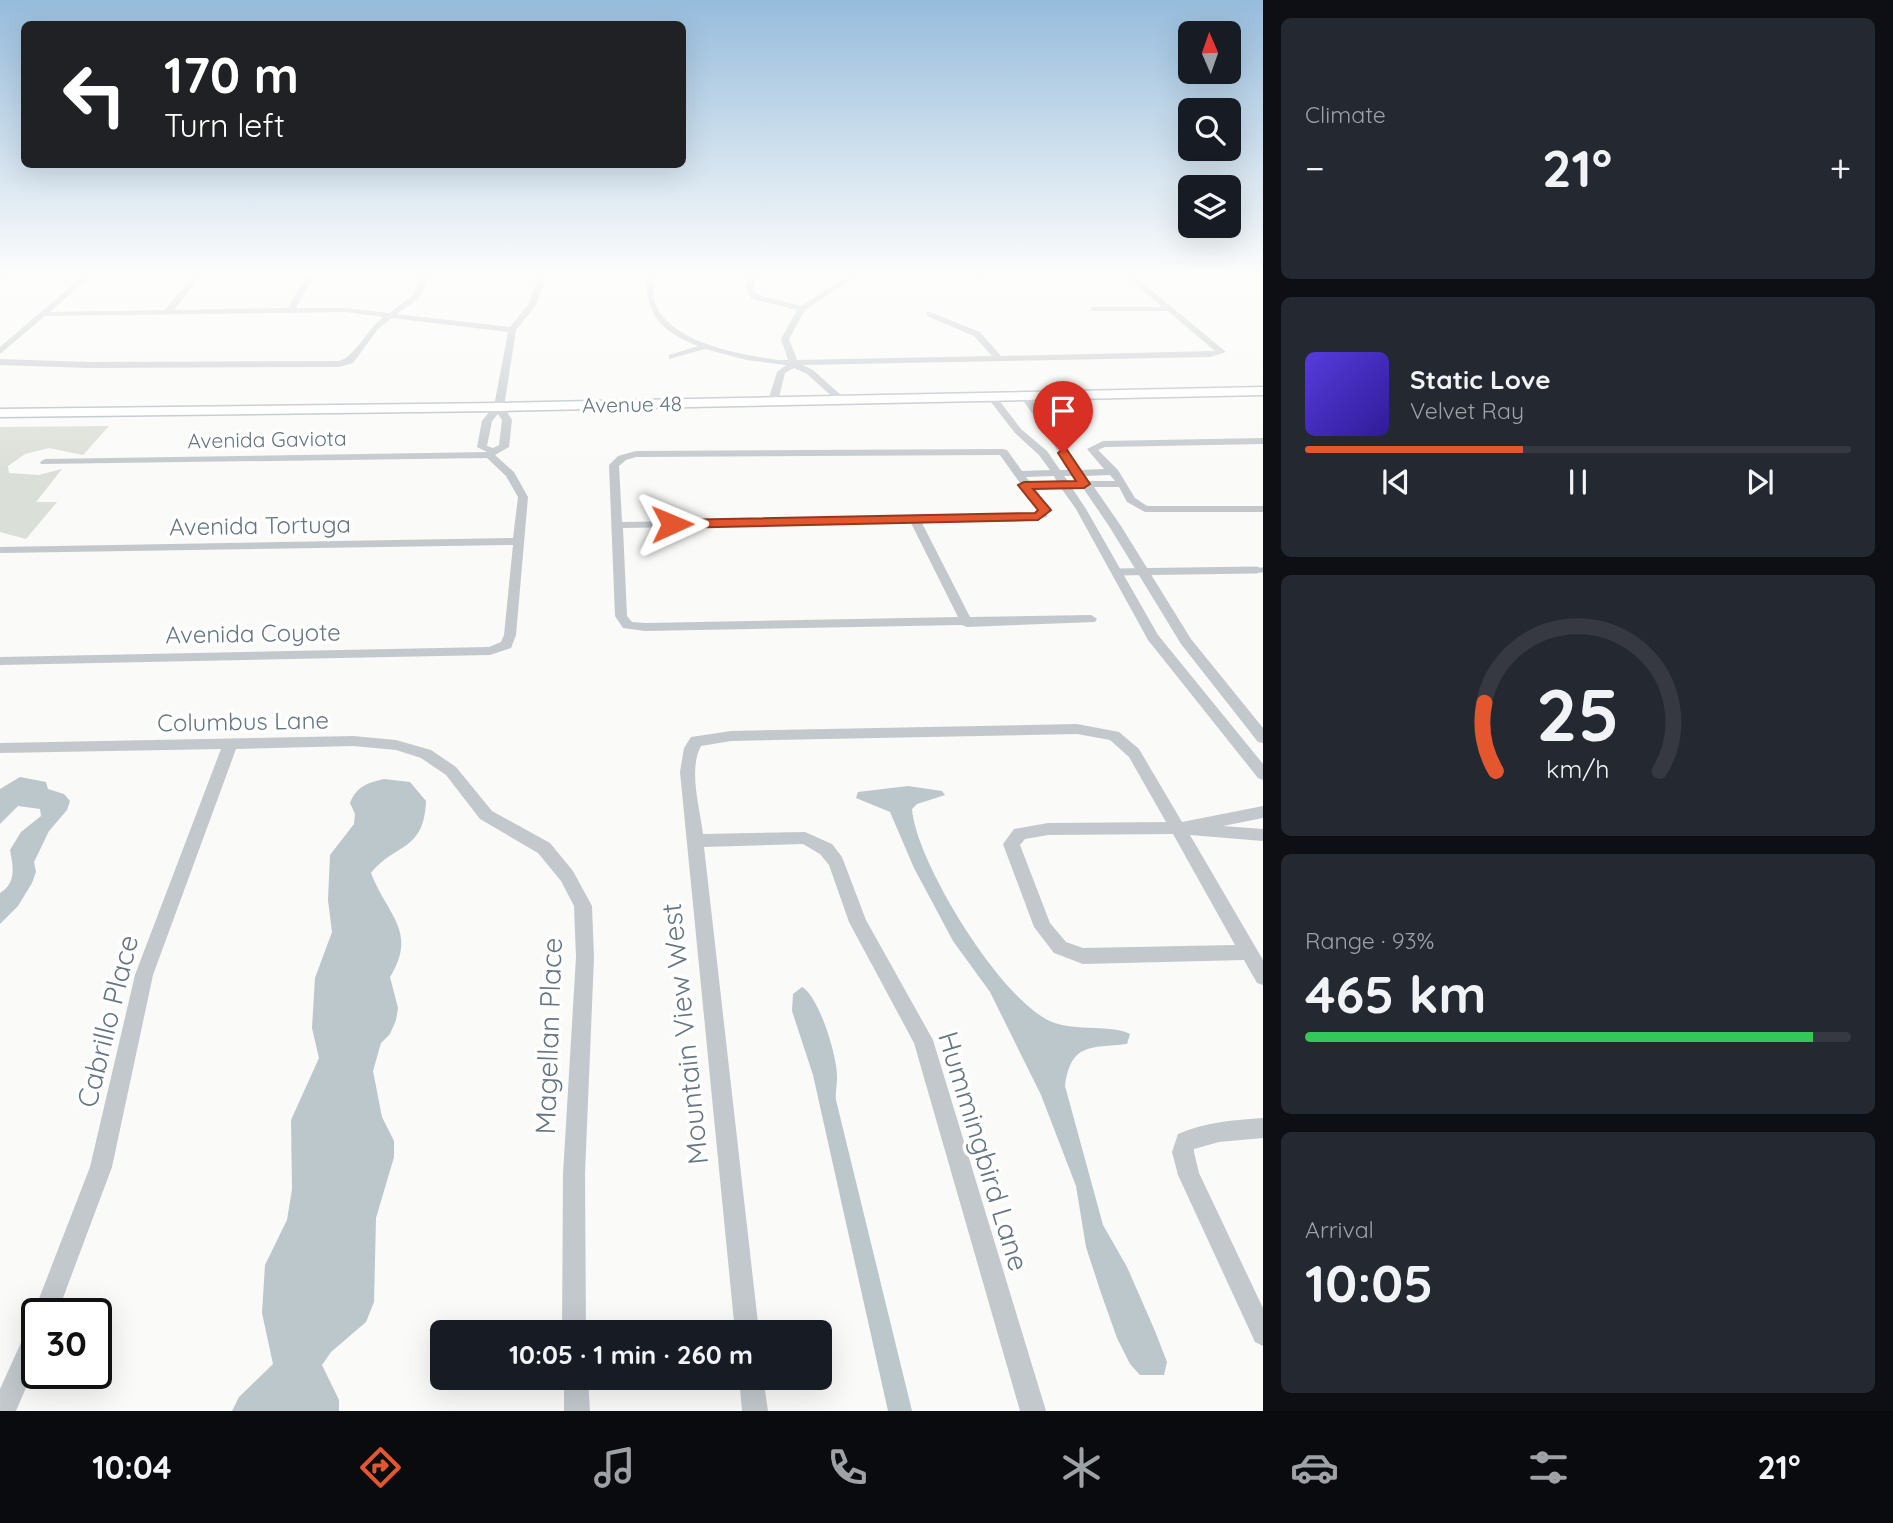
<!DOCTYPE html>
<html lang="en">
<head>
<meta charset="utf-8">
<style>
	body { margin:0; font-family:Quicksand,sans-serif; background:#242831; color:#f1f3f6; height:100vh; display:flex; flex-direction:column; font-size:26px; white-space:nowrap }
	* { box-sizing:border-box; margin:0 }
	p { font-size:23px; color:#9ea1a6 }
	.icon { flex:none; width:38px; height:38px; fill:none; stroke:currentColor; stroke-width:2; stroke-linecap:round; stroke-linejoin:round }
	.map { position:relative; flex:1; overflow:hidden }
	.details { display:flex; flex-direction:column; gap:18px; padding:18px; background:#0d0f14; width:630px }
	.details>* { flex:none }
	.banner { position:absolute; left:21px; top:21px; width:665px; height:147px; border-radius:10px; box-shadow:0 7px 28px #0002; background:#202124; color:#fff; overflow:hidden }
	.needle { width:46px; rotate:358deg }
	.controls { position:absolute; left:1178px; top:21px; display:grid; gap:14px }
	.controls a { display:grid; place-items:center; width:63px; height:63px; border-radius:10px; background:#171b24; box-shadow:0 7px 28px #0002; font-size:35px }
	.speed { position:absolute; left:21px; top:1298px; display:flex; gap:14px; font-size:35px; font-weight:700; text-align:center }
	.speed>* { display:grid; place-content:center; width:91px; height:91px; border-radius:50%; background:#171b24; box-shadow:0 7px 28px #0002; line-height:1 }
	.speed .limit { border:4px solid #111; border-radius:10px; background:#fff; color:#111 }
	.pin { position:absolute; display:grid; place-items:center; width:60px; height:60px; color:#fff; margin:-72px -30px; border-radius:50% 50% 50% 0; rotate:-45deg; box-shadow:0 0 7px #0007 }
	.pin .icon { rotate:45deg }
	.me { position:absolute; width:77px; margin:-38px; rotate:89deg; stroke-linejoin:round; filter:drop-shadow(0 0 5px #0008) }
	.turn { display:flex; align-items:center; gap:24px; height:147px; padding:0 28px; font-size:32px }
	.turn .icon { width:91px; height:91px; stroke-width:2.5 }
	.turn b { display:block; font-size:49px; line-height:60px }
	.big { font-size:52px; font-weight:800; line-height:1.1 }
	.details .card { flex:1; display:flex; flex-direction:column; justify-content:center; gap:10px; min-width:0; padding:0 24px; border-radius:10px; background:#242831 }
	.details .dial { align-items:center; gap:0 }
	.dial svg { height:182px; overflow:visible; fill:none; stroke:#363941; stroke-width:7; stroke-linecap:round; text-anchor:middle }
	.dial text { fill:#f1f3f6; stroke:none }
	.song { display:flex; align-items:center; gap:21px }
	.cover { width:84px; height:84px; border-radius:10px; background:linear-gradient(135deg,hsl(250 70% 55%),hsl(250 70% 35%)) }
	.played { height:7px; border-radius:4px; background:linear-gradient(90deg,#e4572e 40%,#363941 40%) }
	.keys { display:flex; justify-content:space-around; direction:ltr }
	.heat { display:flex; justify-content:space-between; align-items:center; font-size:38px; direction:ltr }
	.charge { height:10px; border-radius:5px; background:linear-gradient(90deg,#34c759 93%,#363941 0) }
	.trip { position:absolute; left:430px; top:1320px; width:402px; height:70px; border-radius:10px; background:#171b24; box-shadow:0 7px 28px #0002; font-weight:800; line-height:70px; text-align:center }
	.tab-bar { display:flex; height:112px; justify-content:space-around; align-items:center; background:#090b0e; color:#9ea1a6 }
	.tab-bar .icon { width:49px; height:49px }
	.tab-bar .selected { color:#e4572e }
	.tab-bar b { font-size:32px; color:#f1f3f6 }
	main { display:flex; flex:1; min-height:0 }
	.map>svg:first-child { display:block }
	.green { fill:#dadfd7 }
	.water { fill:#bbc7cb }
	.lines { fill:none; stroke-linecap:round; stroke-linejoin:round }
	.canal { fill:#bbc7cb; fill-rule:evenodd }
	.secondary-casing { stroke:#b3babf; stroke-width:3 }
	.lane-far1 { stroke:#c3c8cc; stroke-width:5 }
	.lane { stroke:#c3c8cc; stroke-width:7 }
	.street { fill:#c3c8cc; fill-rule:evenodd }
	.secondary { fill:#fff; fill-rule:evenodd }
	.route { fill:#e4572e; stroke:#94391e; stroke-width:2 }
	.labels { text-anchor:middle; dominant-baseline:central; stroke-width:7; stroke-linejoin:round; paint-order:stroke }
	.far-street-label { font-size:21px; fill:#657683; stroke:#fff }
	.street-label { font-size:24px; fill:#657683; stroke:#fff }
	.near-street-label { font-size:28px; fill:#657683; stroke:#fff }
</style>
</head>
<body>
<main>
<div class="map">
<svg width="1263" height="1411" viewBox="0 0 1263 1411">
	<rect width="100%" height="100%" fill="#fafaf8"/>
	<path class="green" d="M109 426 83 455 49 448 25 454 8 466 9 473 39 475 62 469 36 502H57L26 539 0 532V427Z"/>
	<g class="water">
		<path d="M20 777 46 782 48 789 64 794 70 801 67 810 49 831 34 862 36 872 32 883 18 906 0 924V893C17 883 13 866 10 850L21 832 41 816 40 809 18 806 0 824V789Z"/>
		<path d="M384 779 410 782 426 801C424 852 395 843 371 873 387 915 418 931 390 977L398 1008 396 1020 390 1034 381 1043 373 1071 382 1117 394 1141V1157L376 1218 374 1302 366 1322 331 1352 322 1365 339 1400V1411H232L239 1397 273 1364 262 1313 265 1265 287 1220 292 1189 291 1120 319 1058 312 1028 315 978 332 932 328 900 330 855 354 824 355 814 350 803C357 786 367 783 384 779Z"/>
		<path d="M908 786 942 791 945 795 917 804 912 809C916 862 1002 1002 1052 1022 1074 1031 1115 1025 1130 1034L1127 1044C1090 1048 1071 1043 1065 1086L1103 1225 1127 1267 1155 1331 1167 1362 1164 1375H1140L1130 1364 1117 1338 1101 1293 1086 1247 1076 1186 1041 1095 990 992 953 941 914 868 890 812 856 798 858 792Z"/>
		<path d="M802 987C819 996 838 1058 837 1078 837 1086 835 1092 836 1100L912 1411H888L813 1075 792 1011 793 994Z"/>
	</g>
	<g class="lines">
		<path class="canal" d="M0 275H10L0 282Z"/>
		<defs>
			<path id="secondary" d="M1263 387V395L499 411 0 417V409L499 403Z"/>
		</defs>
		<use href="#secondary" class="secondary-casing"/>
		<path class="lane-far1" d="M1128 572 1263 570"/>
		<path class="lane" d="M1116 572 1256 570"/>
		<g class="street">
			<path d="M84 275H91L50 312 165 310 194 275H201L174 310 288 308 306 275H314L296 308H346L389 313 413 295 422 275H430L419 298 397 314 510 327 528 305 539 275H547L536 305 516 330 504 407 512 420 509 447 495 455 514 472 528 497 516 635 511 648 490 655 0 665V657L489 647 501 642 504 635 513 545 0 553V547L513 538 518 497 506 476 487 458 41 464 40 462 45 459 487 452 477 447 482 421 494 406 508 332 392 318 378 329 353 363 339 367 88 368 0 365V359L88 362 339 361C355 357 368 328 383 317L346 312 45 316 0 354V347ZM498 414 502 420 499 445 493 448 487 446 492 421Z"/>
			<path d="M646 275H654C654 286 652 298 657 308 676 344 742 355 779 360H788L781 339 797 310 752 299 746 290 749 275H757L754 290 758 295 801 306 850 275H858L805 310 789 339 797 360 992 356 974 336 927 316V312H930L980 332 1001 356 1215 351 1168 311H1091V307H1162L1125 275H1133L1226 352 1210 357 803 365 813 370 843 397V401H837L807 374 794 368 785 373 778 401 773 404 768 401 777 372 786 365 747 360 705 349 669 359V355L698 346C661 331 646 316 646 275Z"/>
			<path d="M976 275H985L979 280H973Z"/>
			<path d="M992 394 995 395 1021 429 1047 451 1060 470H1071L1020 396 1022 394H1028L1081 470 1104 469 1087 449 1103 441 1263 438V444L1105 447 1098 450 1118 470 1135 498 1147 506H1263V512H1145L1127 502 1119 487H1094L1121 526 1191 639 1263 728V743L1258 742 1181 644 1109 526 1083 488H1072L1086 509 1158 635 1263 764V780L1258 778 1148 640 1076 509 1061 488H1035L1048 507 1047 517 1026 521 922 523 970 617 1091 615 1097 619 1095 622 967 627 962 625 645 631 623 628 615 616 609 465 618 456 636 451 1003 449 1007 450 1022 471 1050 470 1039 455 1015 433 987 397ZM1000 455 1020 483V487L1024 488 1038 507V513L1026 515 919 517 914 515 909 517 622 522 619 466 626 460 636 457ZM1110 475 1115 481H1089L1085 476ZM1054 476 1057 482H1030L1026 477ZM1064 476H1075L1079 481H1068ZM911 523 958 617 645 623 632 622 627 616 623 528Z"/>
			<path d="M1077 724 1119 732 1139 749 1182 822 1263 806V818L1223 826 1263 829V841L1190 835 1263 960V985L1257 983 1244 960 1083 964 1054 953 1034 927 1003 844 1014 829 1048 823 1166 822 1129 757 1110 740 1077 734 731 741 701 746C688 770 700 808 703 834L805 832 832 844 842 857 866 920 933 1040 1046 1411H1020L914 1043 849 922 829 865 820 854 803 844 704 847 759 1332H735L680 772 684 748 691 737 731 731ZM1173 834 1235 945 1083 948 1066 942 1050 923 1020 845 1025 839 1048 835Z"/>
			<path d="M353 736 396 740 431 750 456 767 492 811 550 843 573 871 592 906 594 957 585 1174 586 1332H562L563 1174 576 957 574 906 561 881 538 853 480 819 446 775 421 758 396 750 353 746 236 749 153 975 112 1167 57 1314H37V1362L16 1411H0V1389L29 1325 36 1321 33 1314 90 1167 135 975 221 749 0 753V743Z"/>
			<path d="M1263 1118V1138L1219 1142 1194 1149V1152L1199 1173 1263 1308V1346L1255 1342 1178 1175 1172 1152 1178 1134C1205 1122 1234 1120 1263 1118Z"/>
			<path d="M564 1377H588L590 1411H564Z"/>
			<path d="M739 1377H763L768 1411H742Z"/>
		</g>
		<use href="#secondary" class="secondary"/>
	</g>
	<linearGradient id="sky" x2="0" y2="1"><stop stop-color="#96bcdc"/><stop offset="0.58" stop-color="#fdfdfc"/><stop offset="1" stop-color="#fdfdfc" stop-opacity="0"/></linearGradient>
	<rect width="1263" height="473" fill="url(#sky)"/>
	<path class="route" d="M1063 449 1067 450 1090 484 1084 488 1033 489 1051 510 1038 520 672 528 665 524 672 520 1035 513 1038 510 1018 485 1024 482 1076 481 1058 453Z"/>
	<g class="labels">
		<g class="far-street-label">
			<text transform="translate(632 404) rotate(-1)">Avenue 48</text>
			<text transform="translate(267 439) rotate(-1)">Avenida Gaviota</text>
		</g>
		<g class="street-label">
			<text transform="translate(260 525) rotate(-1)">Avenida Tortuga</text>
			<text transform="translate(253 633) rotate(-1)">Avenida Coyote</text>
			<text transform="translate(243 721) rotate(-1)">Columbus Lane</text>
		</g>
		<g class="near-street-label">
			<text transform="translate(107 1021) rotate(-76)">Cabrillo Place</text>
			<text transform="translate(684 1034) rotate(-96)">Mountain View West</text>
			<text transform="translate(548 1036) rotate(-88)">Magellan Place</text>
			<text transform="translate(984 1151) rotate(73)">Hummingbird Lane</text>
		</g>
	</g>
</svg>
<div class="controls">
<a><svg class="needle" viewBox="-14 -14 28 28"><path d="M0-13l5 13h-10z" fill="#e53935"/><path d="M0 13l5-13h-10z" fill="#9ea1a6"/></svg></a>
<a><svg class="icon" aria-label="search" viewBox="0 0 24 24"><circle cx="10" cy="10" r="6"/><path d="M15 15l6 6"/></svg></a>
<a><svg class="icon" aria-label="layers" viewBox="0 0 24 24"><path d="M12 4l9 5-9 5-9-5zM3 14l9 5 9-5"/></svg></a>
</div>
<div class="speed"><div class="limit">30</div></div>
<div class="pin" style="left:1063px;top:453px;background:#d93025"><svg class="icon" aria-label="arrive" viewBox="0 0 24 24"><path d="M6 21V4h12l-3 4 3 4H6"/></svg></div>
<svg class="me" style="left:672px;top:524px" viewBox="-20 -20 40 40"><path d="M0-17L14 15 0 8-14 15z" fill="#e4572e" stroke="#fff" stroke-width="4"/></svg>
<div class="trip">10:05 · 1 min · 260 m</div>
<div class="banner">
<div class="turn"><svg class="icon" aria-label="left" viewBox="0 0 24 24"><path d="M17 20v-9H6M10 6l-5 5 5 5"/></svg><div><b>170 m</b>Turn left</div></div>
</div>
</div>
<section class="details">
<div class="card"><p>Climate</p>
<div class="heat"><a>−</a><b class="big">21°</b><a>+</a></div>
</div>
<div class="card">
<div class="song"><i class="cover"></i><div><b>Static Love</b><p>Velvet Ray</p></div></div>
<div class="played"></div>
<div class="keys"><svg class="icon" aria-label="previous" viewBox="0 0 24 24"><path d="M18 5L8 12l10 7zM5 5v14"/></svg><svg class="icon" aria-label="pause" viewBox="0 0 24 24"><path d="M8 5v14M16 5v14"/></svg><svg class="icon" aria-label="next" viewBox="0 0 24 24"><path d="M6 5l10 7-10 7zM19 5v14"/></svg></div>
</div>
<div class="card dial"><svg viewBox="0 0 100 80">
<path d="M14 69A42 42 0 1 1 86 69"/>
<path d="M14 69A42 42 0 0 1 9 39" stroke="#e4572e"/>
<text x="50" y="56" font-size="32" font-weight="700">25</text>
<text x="50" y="72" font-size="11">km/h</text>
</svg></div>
<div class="card"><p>Range · 93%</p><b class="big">465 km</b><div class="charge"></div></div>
<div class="card"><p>Arrival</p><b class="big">10:05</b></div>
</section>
</main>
<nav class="tab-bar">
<b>10:04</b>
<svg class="icon selected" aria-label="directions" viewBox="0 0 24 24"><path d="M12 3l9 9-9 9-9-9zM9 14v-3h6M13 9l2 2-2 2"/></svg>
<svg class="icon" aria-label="music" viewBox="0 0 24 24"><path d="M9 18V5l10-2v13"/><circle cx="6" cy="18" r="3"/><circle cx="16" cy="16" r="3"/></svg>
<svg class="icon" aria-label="phone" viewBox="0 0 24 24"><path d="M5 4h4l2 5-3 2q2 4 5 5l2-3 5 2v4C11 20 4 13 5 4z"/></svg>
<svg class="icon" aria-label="climate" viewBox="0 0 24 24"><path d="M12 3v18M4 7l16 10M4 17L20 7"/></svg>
<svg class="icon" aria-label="car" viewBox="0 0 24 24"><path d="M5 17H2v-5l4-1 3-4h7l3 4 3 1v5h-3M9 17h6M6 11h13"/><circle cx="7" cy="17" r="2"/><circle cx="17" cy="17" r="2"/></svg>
<svg class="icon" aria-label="filters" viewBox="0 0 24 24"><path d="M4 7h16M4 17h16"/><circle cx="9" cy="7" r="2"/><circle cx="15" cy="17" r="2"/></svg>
<b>21°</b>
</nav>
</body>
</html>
